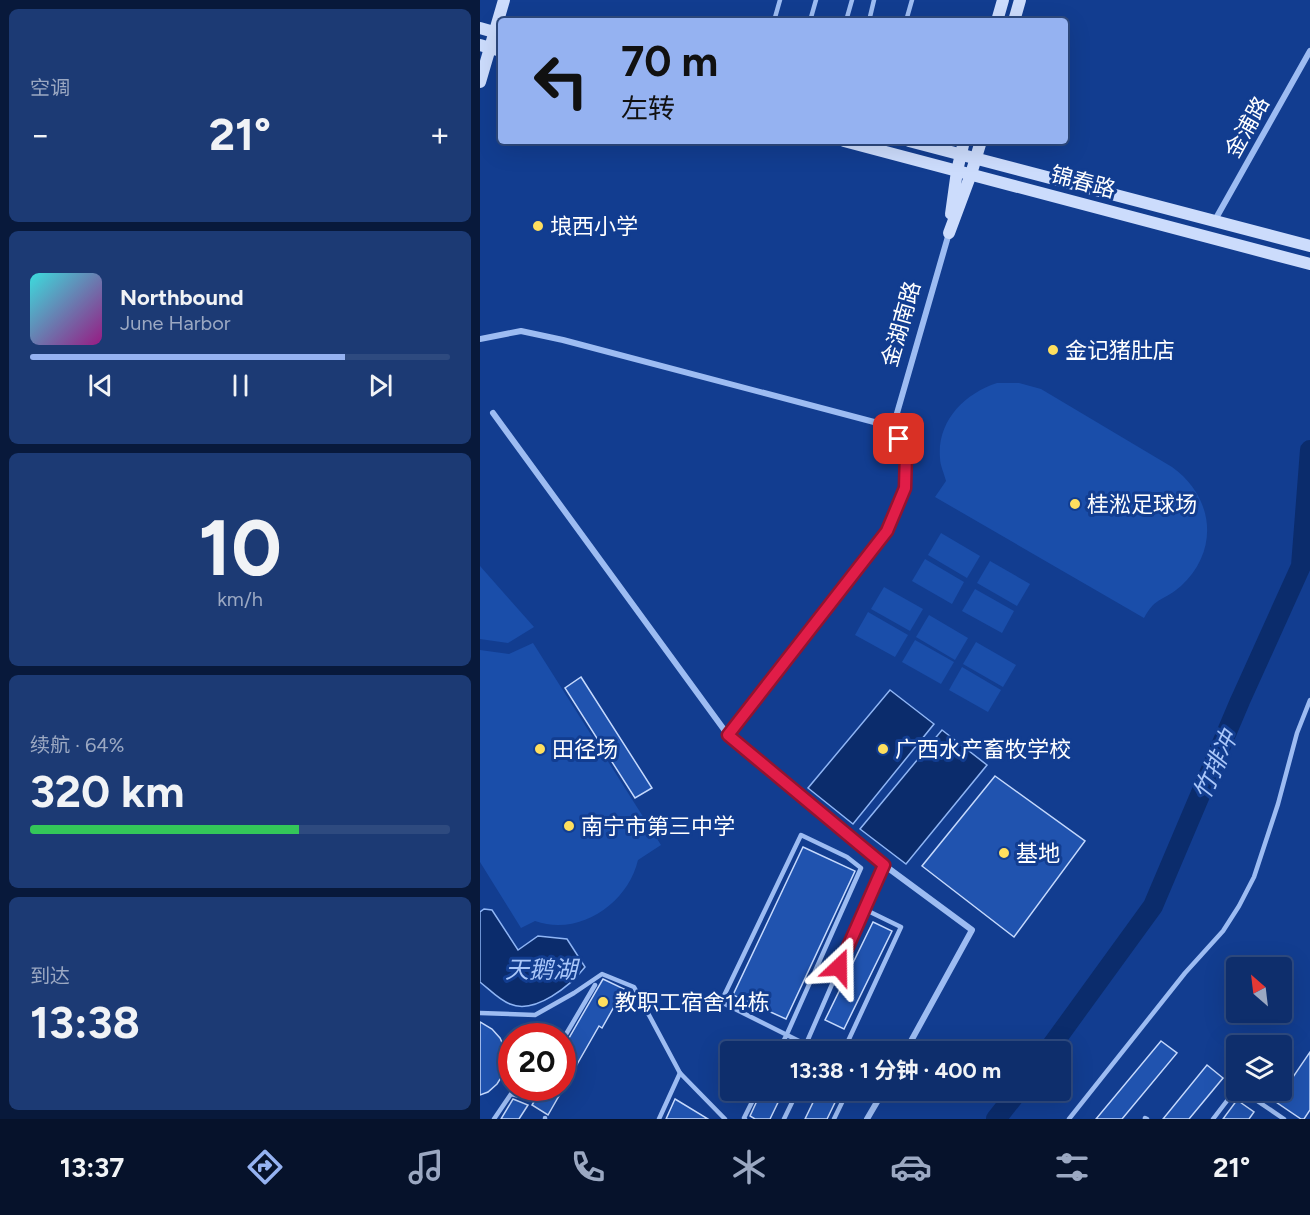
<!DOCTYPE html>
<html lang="zh">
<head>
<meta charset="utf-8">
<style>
	body { margin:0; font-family:Figtree,"Noto Sans SC",sans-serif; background:#1c3a74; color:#f1f3f6; height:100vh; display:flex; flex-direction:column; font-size:22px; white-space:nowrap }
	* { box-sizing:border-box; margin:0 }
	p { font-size:20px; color:#9ba8c2 }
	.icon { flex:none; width:33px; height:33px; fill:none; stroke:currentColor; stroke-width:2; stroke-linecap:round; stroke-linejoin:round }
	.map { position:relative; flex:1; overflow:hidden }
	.drawer { display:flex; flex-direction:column; gap:9px; padding:9px; background:#08193b; width:480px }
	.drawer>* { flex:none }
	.guide { position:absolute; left:18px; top:18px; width:570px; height:126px; border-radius:6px; box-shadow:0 6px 24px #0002,0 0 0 2px #2e4a7f; background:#95b2f1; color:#111; overflow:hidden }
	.needle { width:39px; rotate:332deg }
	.controls { position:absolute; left:746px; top:957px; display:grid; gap:12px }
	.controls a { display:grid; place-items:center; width:66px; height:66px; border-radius:6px; background:#0e2e6c; box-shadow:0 6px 24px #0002,0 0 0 2px #2e4a7f; font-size:30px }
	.speed { position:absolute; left:18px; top:1023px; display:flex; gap:12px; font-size:30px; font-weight:700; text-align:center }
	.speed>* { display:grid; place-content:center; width:78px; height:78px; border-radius:50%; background:#0e2e6c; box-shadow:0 6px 24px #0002,0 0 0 2px #2e4a7f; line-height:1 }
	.speed .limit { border:9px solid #d22; background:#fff; color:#111 }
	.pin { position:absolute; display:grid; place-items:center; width:51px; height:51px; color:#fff; margin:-26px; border-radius:12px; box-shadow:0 3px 9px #0006 }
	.me { position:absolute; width:66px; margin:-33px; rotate:23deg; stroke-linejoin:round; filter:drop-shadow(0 0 4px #0008) }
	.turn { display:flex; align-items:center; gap:21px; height:126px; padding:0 24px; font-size:27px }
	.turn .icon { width:78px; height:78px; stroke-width:2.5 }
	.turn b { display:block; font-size:42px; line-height:51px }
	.big { font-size:45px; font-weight:700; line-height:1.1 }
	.drawer .widget { flex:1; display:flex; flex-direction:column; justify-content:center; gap:9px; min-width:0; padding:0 21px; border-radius:9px; background:#1c3a74 }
	.drawer .dial { align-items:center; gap:0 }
	.dial b { font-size:78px; line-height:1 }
	.song { display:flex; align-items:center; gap:18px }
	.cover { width:72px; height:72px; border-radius:9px; background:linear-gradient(135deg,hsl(180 70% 55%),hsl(310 70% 35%)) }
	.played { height:6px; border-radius:3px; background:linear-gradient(90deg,#95b2f1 75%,#2e4a7f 75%) }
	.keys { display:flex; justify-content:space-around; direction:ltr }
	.heat { display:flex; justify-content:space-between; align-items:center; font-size:33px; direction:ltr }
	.charge { height:9px; border-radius:4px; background:linear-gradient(90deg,#34c759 64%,#2e4a7f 0) }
	.trip { position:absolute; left:240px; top:1041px; width:351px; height:60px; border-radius:6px; background:#0e2e6c; box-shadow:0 6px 24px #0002,0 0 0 2px #2e4a7f; font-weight:700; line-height:60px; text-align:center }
	.tab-bar { display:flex; height:96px; justify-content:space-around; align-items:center; background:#06122b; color:#9ba8c2 }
	.tab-bar .icon { width:42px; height:42px }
	.tab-bar .active { color:#95b2f1 }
	.tab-bar b { font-size:27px; color:#f1f3f6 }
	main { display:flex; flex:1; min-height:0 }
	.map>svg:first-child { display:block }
	.green { fill:#1a4eaa }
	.water { fill:#0b2c6c; stroke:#8fb5f5; stroke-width:1.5 }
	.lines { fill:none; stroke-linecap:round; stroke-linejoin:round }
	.river { stroke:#0b2c6c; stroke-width:20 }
	.building { fill:#2053af; stroke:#c5d9fd; stroke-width:1.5 }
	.lane { stroke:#9dbcf2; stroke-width:4.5 }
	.street { stroke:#9dbcf2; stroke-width:6 }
	.secondary { stroke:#ccdcfc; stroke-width:12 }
	.route-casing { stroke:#92132f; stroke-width:15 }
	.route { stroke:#e11d48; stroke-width:10 }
	.poi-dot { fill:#ffdf5e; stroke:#123d90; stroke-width:2 }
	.labels { text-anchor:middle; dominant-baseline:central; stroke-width:6; stroke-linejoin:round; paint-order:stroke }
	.street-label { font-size:22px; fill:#fff; stroke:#123d90 }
	.poi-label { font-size:22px; fill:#fff; stroke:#123d90; text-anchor:start }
	.water-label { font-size:24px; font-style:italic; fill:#a9c6f9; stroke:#123d90 }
</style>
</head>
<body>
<main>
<section class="drawer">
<div class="widget"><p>空调</p>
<div class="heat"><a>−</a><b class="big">21°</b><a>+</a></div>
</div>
<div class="widget">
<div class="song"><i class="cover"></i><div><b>Northbound</b><p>June Harbor</p></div></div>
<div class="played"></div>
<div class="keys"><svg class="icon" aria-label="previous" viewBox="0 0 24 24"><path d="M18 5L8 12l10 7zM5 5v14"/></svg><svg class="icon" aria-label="pause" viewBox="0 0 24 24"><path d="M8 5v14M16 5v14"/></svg><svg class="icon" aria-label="next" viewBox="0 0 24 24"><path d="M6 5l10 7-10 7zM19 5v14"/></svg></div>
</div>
<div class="widget dial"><b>10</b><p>km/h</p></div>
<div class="widget"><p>续航 · 64%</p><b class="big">320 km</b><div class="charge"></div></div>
<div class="widget"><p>到达</p><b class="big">13:38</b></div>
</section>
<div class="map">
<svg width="830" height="1119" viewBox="0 0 830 1119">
	<rect width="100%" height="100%" fill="#123d90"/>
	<g class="green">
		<path d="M517 383H539L561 389 692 467C734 497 740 550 701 586 684 601 676 596 664 618L455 497 466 481C464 473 460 465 460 458 457 421 484 394 517 383Z"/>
		<path d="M461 533 500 556 487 578 448 555Z"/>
		<path d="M445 559 484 582 472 604 432 581Z"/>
		<path d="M510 561 550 584 537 606 497 583Z"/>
		<path d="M0 566 54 627 28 643 0 639Z"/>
		<path d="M404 587 443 609 430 631 391 609Z"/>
		<path d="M495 589 534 611 522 633 482 611Z"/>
		<path d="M388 612 428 635 415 657 375 635Z"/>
		<path d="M449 615 488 638 475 660 436 637Z"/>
		<path d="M435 640 474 662 461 684 422 662Z"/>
		<path d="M496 642 536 665 523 687 483 664Z"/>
		<path d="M53 643 181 845 158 860C148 903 100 937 55 921L41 928 0 862V650L29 654Z"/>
		<path d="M482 667 521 690 508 712 469 690Z"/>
	</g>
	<g class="water">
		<path d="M410 690 454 724 373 824 328 788Z"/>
		<path d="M462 730 507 765 426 864 380 829Z"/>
		<path d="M4 909 12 910 38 950 58 936 87 939 105 967C91 985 55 1015 30 1004 19 1000 9 989 0 982V912Z"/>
	</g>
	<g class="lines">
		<g class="river">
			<path d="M567 1052 673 906 760 701 821 566 830 450"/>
			<path d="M516 1119 539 1090"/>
		</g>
	</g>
	<g class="building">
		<path d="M101 677 172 788 155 798 85 688Z"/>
		<path d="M515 776 605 841 534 937 442 866Z"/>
		<path d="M323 847 375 871 306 1019 253 995Z"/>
		<path d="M393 922 412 931 364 1029 345 1020Z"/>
		<path d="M123 979 144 989 122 1028 119 1026 68 1115 52 1105 62 1088H82V1066L89 1055 82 1050Z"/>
		<path d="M0 1022 12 1029 20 1038 25 1049 26 1061 24 1073 17 1084 8 1092 0 1095Z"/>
		<path d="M681 1041 697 1053 642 1119H616Z"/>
		<path d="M830 1052V1110L824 1119H821L796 1102Z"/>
		<path d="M727 1065 743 1078 709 1119H683Z"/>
		<path d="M282 1090H304L290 1119H275L270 1116Z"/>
		<path d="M339 1090H361L347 1119H325Z"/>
		<path d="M33 1099 48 1105 39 1119H21Z"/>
		<path d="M195 1099 228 1119H186Z"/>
		<path d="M757 1100 774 1112 769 1119H743Z"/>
	</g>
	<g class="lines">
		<g class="lane">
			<path d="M294 21 300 0"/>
			<path d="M330 21 336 0"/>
			<path d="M366 21 372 0"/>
			<path d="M389 21 394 0"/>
			<path d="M426 21 432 0"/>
			<path d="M0 1013 55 1015 94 993 122 974 154 987 200 1073 245 1119"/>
			<path d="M82 1041 115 985"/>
			<path d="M326 1044 404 865"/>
			<path d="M298 1052 307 1034 381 868 367 857 321 835 241 1002 341 1052"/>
			<path d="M363 1052 421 927 384 909"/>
			<path d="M761 1090 804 1119"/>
			<path d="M665 1118 667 1119"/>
			<path d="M14 1119 31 1094 49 1098 55 1088"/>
			<path d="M65 1119V1118"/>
			<path d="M179 1119 200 1073"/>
			<path d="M265 1119 264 1118 278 1090"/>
			<path d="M304 1119 318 1090"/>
			<path d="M354 1119 368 1090"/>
			<path d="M589 1119 705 973 743 931 759 906 774 877 798 804 817 733 830 700"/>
			<path d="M733 1119 756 1089"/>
		</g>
		<g class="street">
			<path d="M735 220 830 51"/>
			<path d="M0 339 41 331 83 340 413 427 426 452 425 488 407 531 248 735"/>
			<path d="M13 413 248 735 404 865 492 930 425 1052"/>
			<path d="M413 427 469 233"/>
			<path d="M387 1119 404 1090"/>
		</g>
		<g class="secondary">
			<path d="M517 21 523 0"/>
			<path d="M534 21 540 0"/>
			<path d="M0 28 21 34"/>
			<path d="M0 45 21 51"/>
			<path d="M0 82 24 0"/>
			<path d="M364 141 830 264"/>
			<path d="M429 141 830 246"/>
			<path d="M471 214 477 171 484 141"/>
			<path d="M469 233 491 174 501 141"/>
		</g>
	</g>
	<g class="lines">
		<defs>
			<path id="route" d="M359 967 404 865 248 735 407 531 425 488 426 452 419 439"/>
		</defs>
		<use href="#route" class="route-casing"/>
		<use href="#route" class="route"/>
	</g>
	<g class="poi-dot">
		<circle cx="58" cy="226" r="6"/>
		<circle cx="573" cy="350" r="6"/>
		<circle cx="595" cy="504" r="6"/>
		<circle cx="60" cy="749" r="6"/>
		<circle cx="403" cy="749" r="6"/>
		<circle cx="89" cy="826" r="6"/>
		<circle cx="524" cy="853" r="6"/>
		<circle cx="123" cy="1002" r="6"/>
	</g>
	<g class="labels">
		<g class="street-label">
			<text transform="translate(767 127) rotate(-61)">金浦路</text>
			<text transform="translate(603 182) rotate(15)">锦春路</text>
			<text transform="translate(421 324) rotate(-74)">金湖南路</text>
		</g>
		<g class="poi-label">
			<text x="70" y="226">埌西小学</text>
			<text x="585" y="350">金记猪肚店</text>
			<text x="607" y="504">桂淞足球场</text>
			<text x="72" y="749">田径场</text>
			<text x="415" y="749">广西水产畜牧学校</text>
			<text x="101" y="826">南宁市第三中学</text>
			<text x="536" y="853">基地</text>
			<text x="135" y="1002">教职工宿舍14栋</text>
		</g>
		<g class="water-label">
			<text transform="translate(735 765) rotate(-66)">竹排冲</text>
			<text x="61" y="969">天鹅湖</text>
		</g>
	</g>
</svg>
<div class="controls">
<a><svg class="needle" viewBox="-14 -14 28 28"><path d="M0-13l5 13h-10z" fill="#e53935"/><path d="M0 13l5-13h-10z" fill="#9ba8c2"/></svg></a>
<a><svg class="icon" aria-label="layers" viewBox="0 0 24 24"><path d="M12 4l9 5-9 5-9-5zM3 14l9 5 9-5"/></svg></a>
</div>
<div class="speed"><div class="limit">20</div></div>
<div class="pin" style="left:419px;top:439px;background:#d93025"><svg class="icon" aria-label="arrive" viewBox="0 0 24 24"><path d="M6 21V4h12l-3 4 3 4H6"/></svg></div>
<svg class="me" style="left:359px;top:967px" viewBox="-20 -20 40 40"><path d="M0-17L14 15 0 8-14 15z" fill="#e11d48" stroke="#fff" stroke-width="4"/></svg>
<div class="trip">13:38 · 1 分钟 · 400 m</div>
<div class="guide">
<div class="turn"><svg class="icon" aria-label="left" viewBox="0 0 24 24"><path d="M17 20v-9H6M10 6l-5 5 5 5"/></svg><div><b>70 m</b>左转</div></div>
</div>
</div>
</main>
<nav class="tab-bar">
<b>13:37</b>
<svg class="icon active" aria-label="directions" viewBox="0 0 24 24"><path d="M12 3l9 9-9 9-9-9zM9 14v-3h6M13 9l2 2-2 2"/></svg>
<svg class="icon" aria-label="music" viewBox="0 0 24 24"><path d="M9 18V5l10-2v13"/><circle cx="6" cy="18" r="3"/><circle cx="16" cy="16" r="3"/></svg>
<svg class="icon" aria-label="phone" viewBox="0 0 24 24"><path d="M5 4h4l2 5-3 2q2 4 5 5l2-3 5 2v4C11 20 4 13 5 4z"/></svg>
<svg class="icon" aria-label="climate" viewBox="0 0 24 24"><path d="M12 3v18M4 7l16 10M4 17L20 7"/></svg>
<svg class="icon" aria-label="car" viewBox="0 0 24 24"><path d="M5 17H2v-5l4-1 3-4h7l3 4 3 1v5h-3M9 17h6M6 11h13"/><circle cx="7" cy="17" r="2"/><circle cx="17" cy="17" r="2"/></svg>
<svg class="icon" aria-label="filters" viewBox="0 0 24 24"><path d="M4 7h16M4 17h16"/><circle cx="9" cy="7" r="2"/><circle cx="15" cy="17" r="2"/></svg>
<b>21°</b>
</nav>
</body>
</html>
